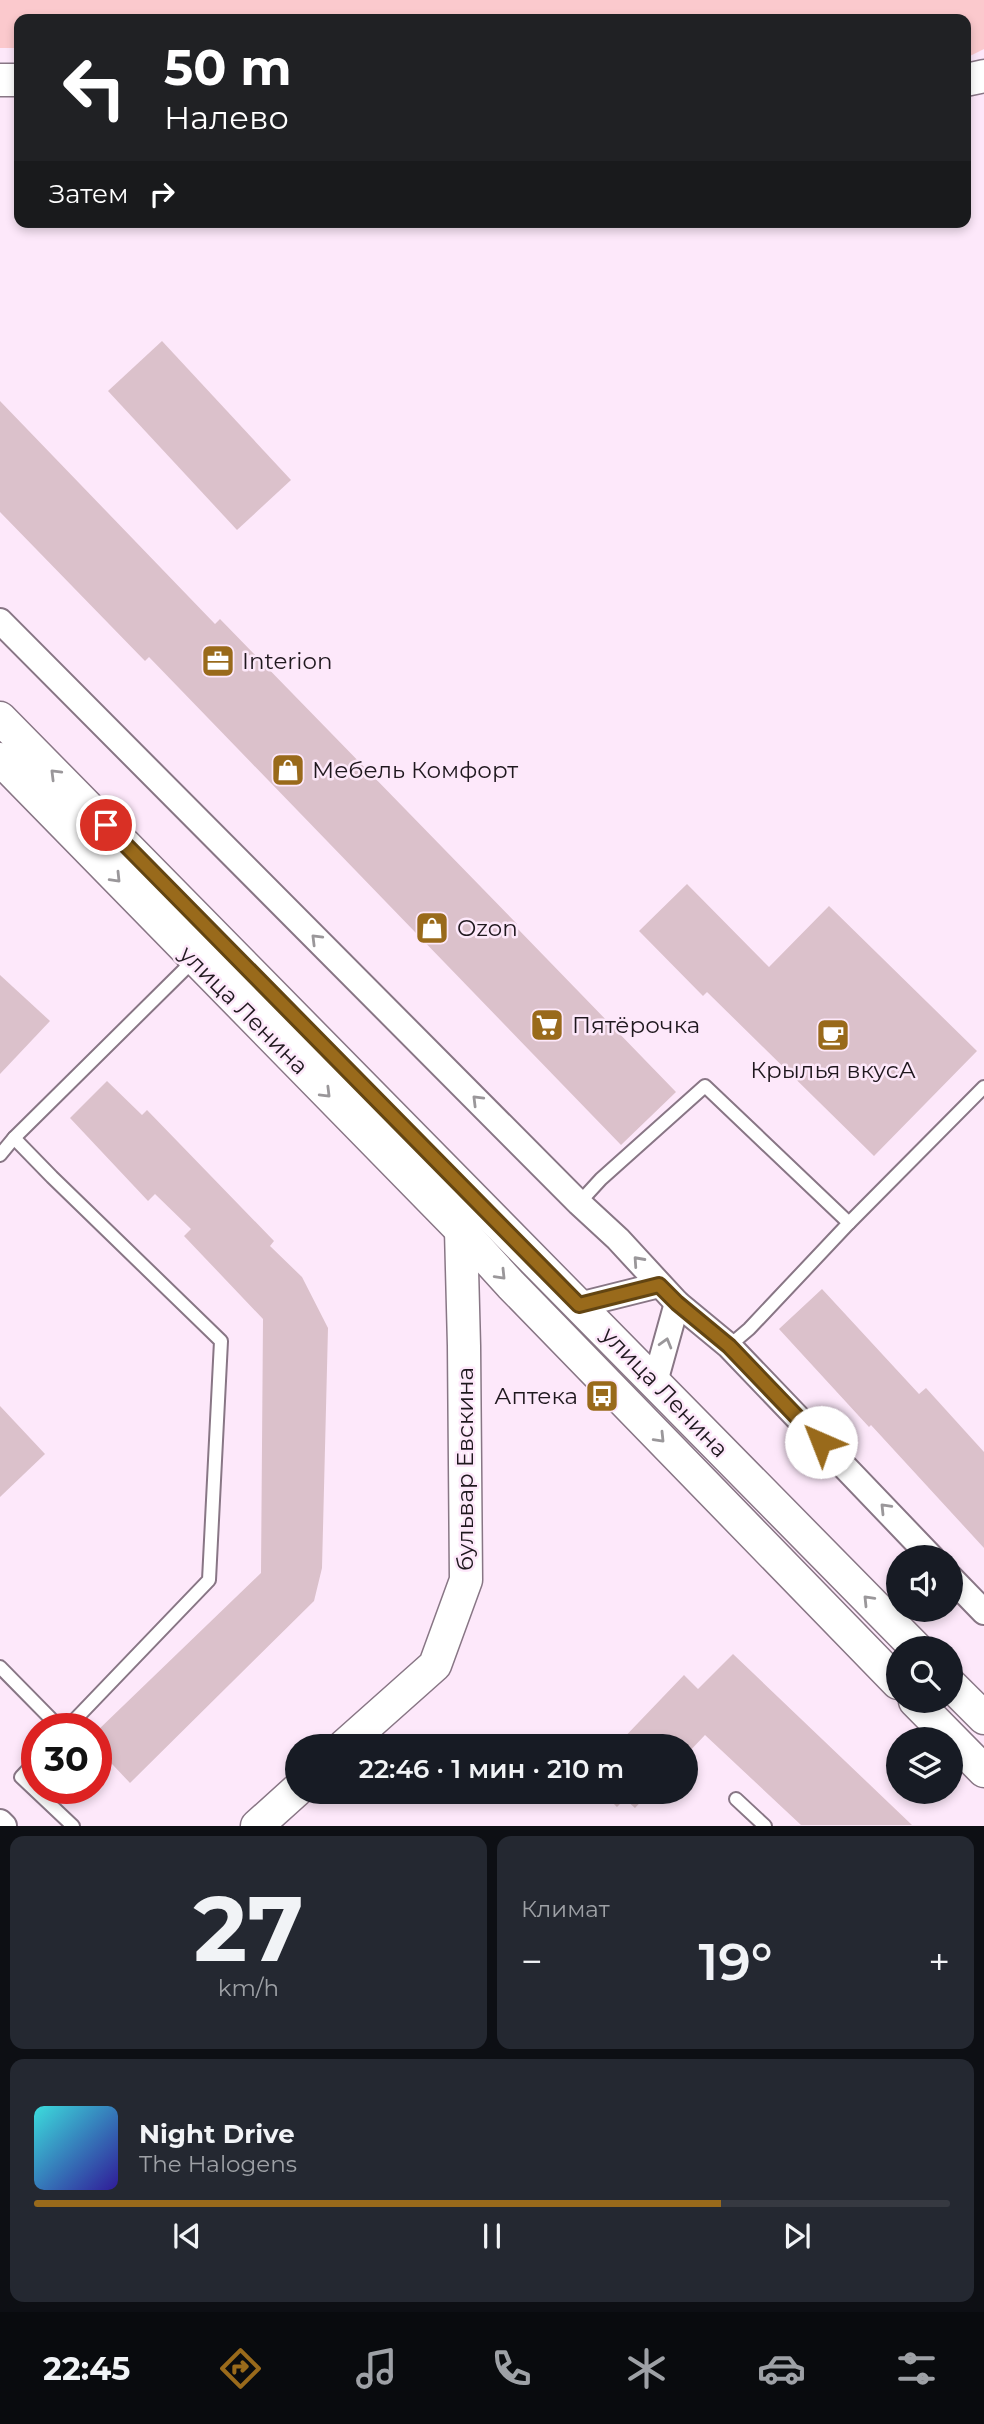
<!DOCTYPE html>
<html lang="ru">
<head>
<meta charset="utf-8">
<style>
	body { margin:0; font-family:Montserrat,sans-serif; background:#242831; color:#f1f3f6; height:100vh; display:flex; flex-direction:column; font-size:26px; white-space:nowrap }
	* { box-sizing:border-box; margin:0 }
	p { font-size:23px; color:#9ea1a6 }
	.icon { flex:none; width:38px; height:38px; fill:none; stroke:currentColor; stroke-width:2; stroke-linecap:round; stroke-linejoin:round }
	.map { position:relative; height:1826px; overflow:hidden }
	.panel { display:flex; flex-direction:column; gap:10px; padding:10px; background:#0d0f14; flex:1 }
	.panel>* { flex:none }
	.top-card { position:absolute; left:14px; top:14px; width:957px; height:214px; border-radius:14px; box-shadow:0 4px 10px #0003; background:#202124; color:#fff; overflow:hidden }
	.buttons { position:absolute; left:886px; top:1545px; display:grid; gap:14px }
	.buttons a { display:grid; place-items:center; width:77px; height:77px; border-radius:50%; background:#171b24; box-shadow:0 4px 10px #0003; font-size:35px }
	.speed { position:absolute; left:21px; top:1713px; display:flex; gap:14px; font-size:35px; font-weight:700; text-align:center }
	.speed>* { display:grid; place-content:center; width:91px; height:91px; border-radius:50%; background:#171b24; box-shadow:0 4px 10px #0003; line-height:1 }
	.speed .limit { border:10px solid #d22; background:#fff; color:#111 }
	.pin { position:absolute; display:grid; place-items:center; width:60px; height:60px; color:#fff; margin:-30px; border:4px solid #fff; border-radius:50%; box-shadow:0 2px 7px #0007 }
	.me { position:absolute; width:77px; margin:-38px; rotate:316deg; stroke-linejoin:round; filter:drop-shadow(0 0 5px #0008) }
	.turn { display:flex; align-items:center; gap:24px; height:147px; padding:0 35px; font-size:32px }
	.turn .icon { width:91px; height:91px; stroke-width:2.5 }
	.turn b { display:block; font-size:49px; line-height:60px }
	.then { display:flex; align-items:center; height:66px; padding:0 35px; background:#0003; gap:14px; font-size:26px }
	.big { font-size:52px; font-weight:600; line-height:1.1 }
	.panel .card { flex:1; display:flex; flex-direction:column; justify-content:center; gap:10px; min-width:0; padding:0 24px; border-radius:14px; background:#242831 }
	.panel .dial { align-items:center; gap:0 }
	.dial b { font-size:91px; line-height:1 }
	.song { display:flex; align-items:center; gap:21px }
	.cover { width:84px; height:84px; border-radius:10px; background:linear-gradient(135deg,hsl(180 70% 55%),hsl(250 70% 35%)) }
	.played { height:7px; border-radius:4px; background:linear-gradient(90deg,#996a1b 75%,#363941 75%) }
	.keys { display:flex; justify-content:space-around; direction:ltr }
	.heat { display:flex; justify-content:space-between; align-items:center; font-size:38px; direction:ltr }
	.panel .tiles { flex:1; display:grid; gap:10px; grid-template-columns:1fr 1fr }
	.card:last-child { grid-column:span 2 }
	.trip { position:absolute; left:285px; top:1734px; width:413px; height:70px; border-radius:35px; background:#171b24; box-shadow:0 4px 10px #0003; font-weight:600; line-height:70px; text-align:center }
	.dock { display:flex; height:112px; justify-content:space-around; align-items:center; background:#090b0e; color:#9ea1a6 }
	.dock .icon { width:49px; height:49px }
	.dock .on { color:#996a1b }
	.dock b { font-size:32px; color:#f1f3f6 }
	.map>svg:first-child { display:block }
	.green { fill:#fbc9cd }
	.building { fill:#dbc1cb }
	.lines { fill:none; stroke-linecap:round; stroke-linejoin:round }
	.service-casing { stroke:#887685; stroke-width:16 }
	.minor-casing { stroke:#887685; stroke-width:28 }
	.tertiary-casing { stroke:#887685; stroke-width:35 }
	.service { stroke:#fff; stroke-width:12 }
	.minor { stroke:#fff; stroke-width:24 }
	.tertiary { stroke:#fff; stroke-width:32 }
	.oneway { stroke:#9a979a }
	.route-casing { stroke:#634512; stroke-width:18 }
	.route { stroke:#996a1b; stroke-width:12 }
	.labels { text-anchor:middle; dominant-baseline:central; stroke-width:5; stroke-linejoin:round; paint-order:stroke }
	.poi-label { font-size:23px; fill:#1f181e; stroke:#fde8fa; text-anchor:start }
	.street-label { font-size:23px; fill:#1f181e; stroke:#fde8fa }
</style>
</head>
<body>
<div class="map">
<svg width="984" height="1826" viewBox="0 0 984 1826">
	<rect width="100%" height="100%" fill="#fde8fa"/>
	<path class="green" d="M0 0H984V49L966 58V19H19V48H0Z"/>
	<g class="building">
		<path d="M162 341 291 480 237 530 108 391Z"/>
		<path d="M0 401 215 624 220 619 517 924 515 926 676 1092 621 1145 149 657 145 661 0 512Z"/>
		<path d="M687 884 769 967 829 906 977 1051 874 1156 707 992 703 996 639 931Z"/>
		<path d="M0 975 50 1021 0 1074Z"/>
		<path d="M107 1081 142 1115 147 1110 274 1241 270 1246 302 1277 328 1328 322 1568 314 1601 130 1783 96 1747V1732L261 1573 263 1319 184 1236 191 1229 155 1194 148 1201 70 1118Z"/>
		<path d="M822 1289 919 1394 926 1388 984 1452V1548L871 1425 869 1427 779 1329Z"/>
		<path d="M0 1406 45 1454 0 1497Z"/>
		<path d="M733 1654 912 1825H801L705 1735 686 1755V1746H616L684 1675 698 1689Z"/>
		<path d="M602 1792H650L635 1808 625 1799 617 1807Z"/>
	</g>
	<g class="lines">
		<defs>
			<g id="service">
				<path d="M14 1138 52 1177 221 1341 209 1580 66 1729"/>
				<path d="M0 1155 14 1138 195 959"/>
				<path d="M579 1203 601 1179 705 1086 849 1223 749 1329 729 1346"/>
				<path d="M849 1223 984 1087"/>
				<path d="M0 1667 61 1729"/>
				<path d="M37 1760 21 1777 73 1826"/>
				<path d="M736 1799 765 1826"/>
			</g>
			<g id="minor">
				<path d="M0 621 579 1203 618 1239 677 1303 729 1346 932 1558"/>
				<path d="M579 1305 659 1285"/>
				<path d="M655 1382 677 1303"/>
				<path d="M950 1577 984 1612"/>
				<path d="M0 1822 4 1826"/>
			</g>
			<g id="tertiary">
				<path d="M0 80H19"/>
				<path d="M966 80 984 76"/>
				<path d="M0 718 916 1648"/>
				<path d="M0 759 461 1230 511 1285 898 1683"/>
				<path d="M950 1684 984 1718"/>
				<path d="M915 1701 984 1771"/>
				<path d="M344 1746 435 1665 466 1580 464 1346 461 1230"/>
				<path d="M257 1826 298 1789"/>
			</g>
		</defs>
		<use href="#service" class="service-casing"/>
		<use href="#minor" class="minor-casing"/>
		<use href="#tertiary" class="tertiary-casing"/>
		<use href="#service" class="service"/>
		<use href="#minor" class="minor"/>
		<use href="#tertiary" class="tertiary"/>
	</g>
	<defs><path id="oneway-chevron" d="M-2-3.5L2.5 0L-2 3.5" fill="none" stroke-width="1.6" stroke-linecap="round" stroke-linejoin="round" transform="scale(1.75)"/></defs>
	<g class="oneway">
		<use href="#oneway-chevron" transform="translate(55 774) rotate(-135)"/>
		<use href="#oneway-chevron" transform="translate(116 878) rotate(46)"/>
		<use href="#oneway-chevron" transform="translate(316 939) rotate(-135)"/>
		<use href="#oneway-chevron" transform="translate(326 1093) rotate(45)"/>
		<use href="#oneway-chevron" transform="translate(477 1100) rotate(-135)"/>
		<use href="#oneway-chevron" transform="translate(638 1261) rotate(-132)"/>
		<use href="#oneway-chevron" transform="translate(501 1275) rotate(46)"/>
		<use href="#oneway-chevron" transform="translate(666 1343) rotate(-74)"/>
		<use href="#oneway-chevron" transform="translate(660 1438) rotate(46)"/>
		<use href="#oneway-chevron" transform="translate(885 1508) rotate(-134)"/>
		<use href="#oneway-chevron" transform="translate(868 1600) rotate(-134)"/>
	</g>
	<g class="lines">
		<defs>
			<path id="route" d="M106 825 579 1305 659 1285 677 1303 729 1346 821 1442"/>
		</defs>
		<use href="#route" class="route-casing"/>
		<use href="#route" class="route"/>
	</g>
	<defs>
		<symbol id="office-square" viewBox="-11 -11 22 22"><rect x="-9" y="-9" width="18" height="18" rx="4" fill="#996a1b" stroke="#fde8fa"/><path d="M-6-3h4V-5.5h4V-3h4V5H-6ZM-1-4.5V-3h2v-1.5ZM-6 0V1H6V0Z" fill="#fff"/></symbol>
		<symbol id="shop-square" viewBox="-11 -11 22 22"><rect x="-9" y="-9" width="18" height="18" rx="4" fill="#996a1b" stroke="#fde8fa"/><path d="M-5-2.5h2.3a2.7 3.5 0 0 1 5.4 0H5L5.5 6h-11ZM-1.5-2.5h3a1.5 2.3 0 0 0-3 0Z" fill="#fff"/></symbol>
		<symbol id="supermarket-square" viewBox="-11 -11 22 22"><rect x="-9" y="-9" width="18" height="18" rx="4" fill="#996a1b" stroke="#fde8fa"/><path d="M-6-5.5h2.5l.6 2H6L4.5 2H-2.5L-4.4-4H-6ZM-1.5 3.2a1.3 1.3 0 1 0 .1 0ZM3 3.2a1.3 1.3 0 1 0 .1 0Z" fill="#fff"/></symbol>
		<symbol id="cafe-square" viewBox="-11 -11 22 22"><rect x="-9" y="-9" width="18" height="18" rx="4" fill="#996a1b" stroke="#fde8fa"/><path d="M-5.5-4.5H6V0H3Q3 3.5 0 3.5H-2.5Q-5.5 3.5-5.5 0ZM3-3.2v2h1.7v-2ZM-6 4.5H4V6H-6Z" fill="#fff"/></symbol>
		<symbol id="bus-square" viewBox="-11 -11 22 22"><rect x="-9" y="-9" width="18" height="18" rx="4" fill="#996a1b" stroke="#fde8fa"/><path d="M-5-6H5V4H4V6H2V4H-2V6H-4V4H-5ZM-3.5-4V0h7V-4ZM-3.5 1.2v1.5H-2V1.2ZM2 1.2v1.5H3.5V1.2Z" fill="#fff"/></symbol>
	</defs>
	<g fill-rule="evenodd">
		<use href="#office-square" x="199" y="642" width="38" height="38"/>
		<use href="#shop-square" x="269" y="751" width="38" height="38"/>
		<use href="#shop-square" x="413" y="909" width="38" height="38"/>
		<use href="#supermarket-square" x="528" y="1006" width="38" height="38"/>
		<use href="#cafe-square" x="814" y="1016" width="38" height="38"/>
		<use href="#bus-square" x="583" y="1377" width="38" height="38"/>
	</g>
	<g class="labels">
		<g class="poi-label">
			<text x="242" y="661">Interion</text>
			<text x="312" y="770">Мебель Комфорт</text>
			<text x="457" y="928">Ozon</text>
			<text x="572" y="1025">Пятёрочка</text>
			<text x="833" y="1070" text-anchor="middle">Крылья вкусА</text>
			<text x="578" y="1396" text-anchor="end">Аптека</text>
		</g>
		<g class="street-label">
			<text transform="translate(244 1010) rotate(45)">улица Ленина</text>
			<text transform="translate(665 1392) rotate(46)">улица Ленина</text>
			<text transform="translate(465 1469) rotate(-90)">бульвар Евскина</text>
		</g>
	</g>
</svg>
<div class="buttons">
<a><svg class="icon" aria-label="sound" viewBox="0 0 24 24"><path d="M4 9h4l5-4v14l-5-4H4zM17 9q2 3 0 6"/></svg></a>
<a><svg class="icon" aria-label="search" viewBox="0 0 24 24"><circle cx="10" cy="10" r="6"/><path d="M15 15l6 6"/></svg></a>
<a><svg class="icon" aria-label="layers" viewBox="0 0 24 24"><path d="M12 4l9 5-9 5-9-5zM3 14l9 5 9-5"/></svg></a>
</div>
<div class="speed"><div class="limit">30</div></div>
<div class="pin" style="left:106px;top:825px;background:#d93025"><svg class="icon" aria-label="arrive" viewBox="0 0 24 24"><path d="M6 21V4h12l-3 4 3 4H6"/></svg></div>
<svg class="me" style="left:821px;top:1442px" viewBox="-20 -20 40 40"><circle r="19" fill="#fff"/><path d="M0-13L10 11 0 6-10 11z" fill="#996a1b"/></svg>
<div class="trip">22:46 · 1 мин · 210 m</div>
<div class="top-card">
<div class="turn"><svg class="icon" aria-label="left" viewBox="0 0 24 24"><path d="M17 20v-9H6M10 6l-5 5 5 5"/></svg><div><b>50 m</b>Налево</div></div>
<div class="then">Затем<svg class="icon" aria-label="right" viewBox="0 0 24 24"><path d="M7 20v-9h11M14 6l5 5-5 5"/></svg></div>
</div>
</div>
<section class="panel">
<div class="tiles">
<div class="card dial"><b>27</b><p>km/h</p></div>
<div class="card"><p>Климат</p>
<div class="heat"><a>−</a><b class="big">19°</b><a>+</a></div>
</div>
<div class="card">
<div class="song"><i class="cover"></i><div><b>Night Drive</b><p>The Halogens</p></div></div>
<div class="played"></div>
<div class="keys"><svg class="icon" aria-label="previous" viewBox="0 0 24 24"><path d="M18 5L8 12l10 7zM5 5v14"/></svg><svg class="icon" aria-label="pause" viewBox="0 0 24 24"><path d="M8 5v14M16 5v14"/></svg><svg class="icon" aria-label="next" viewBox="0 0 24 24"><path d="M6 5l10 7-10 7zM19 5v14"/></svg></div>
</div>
</div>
</section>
<nav class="dock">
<b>22:45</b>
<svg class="icon on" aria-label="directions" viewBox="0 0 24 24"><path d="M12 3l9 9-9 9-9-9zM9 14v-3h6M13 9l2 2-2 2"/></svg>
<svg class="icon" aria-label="music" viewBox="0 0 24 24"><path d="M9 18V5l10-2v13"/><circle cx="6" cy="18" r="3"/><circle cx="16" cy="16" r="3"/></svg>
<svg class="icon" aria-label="phone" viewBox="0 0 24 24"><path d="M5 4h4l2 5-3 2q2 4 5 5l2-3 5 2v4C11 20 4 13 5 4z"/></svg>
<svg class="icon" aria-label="climate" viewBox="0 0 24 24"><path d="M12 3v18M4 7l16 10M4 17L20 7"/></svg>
<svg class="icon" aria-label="car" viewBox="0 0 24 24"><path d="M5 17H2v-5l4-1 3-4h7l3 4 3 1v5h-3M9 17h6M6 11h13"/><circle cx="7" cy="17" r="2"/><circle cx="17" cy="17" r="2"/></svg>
<svg class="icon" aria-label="filters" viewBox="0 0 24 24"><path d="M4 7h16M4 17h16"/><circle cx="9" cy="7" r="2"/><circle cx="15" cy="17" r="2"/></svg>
</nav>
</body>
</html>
